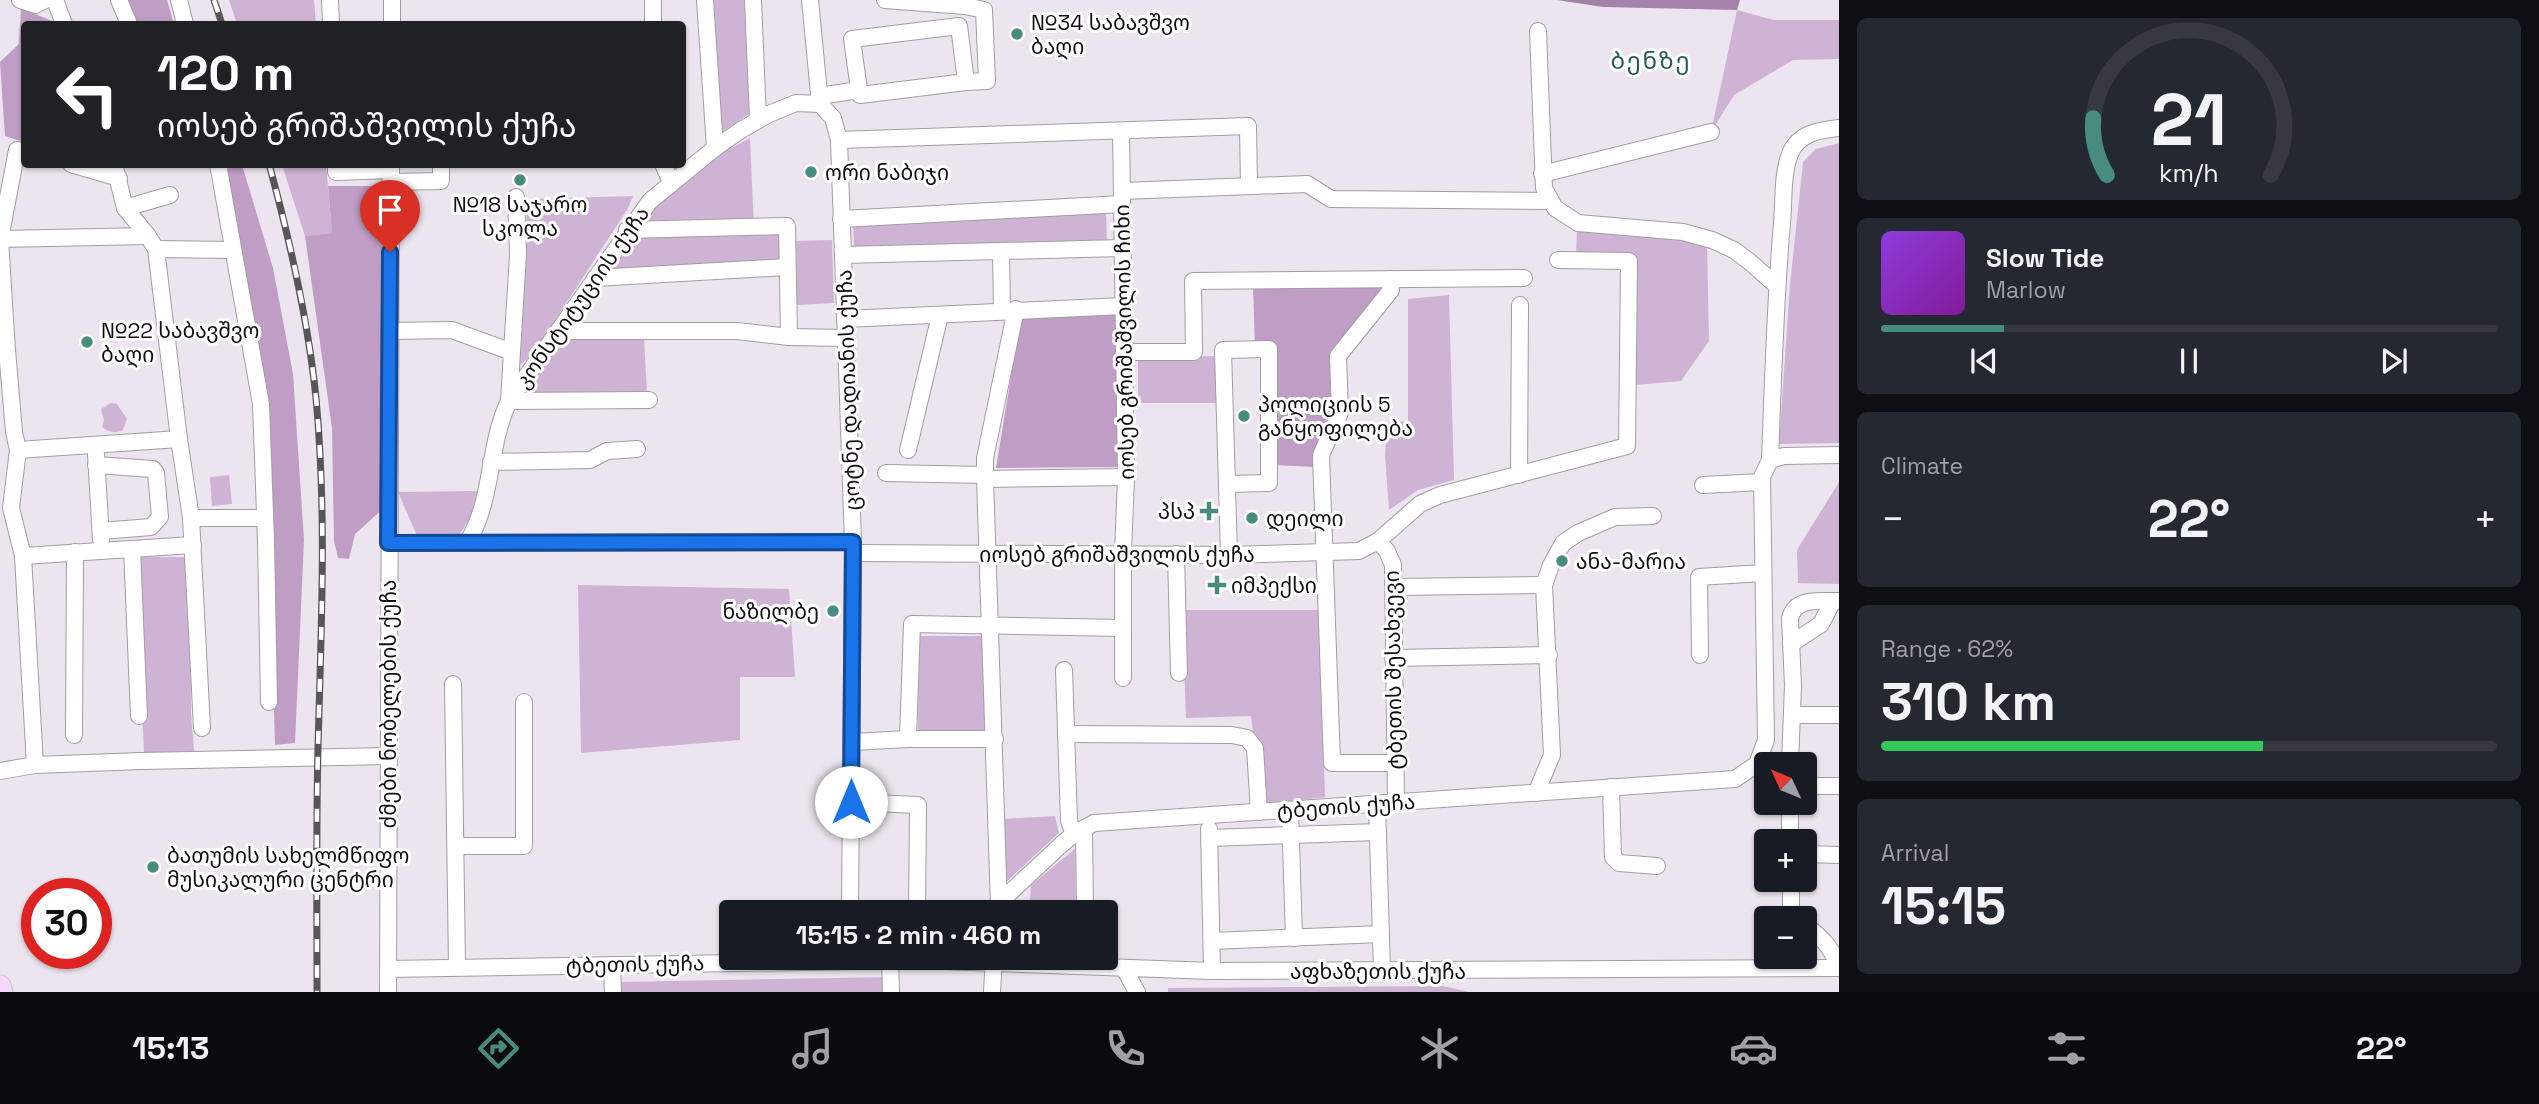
<!DOCTYPE html>
<html lang="en">
<head>
<meta charset="utf-8">
<style>
	body { margin:0; font-family:"Space Grotesk","Noto Sans Georgian",sans-serif; background:#242831; color:#f1f3f6; height:100vh; display:flex; flex-direction:column; font-size:26px; white-space:nowrap }
	* { box-sizing:border-box; margin:0 }
	p { font-size:23px; color:#9ea1a6 }
	.icon { flex:none; width:38px; height:38px; fill:none; stroke:currentColor; stroke-width:2; stroke-linecap:round; stroke-linejoin:round }
	.map { position:relative; flex:1; overflow:hidden }
	.sheet { display:flex; flex-direction:column; gap:18px; padding:18px; background:#0d0f14; width:700px }
	.sheet>* { flex:none }
	.banner { position:absolute; left:21px; top:21px; width:665px; height:147px; border-radius:7px; box-shadow:0 2px 5px #0004; background:#202124; color:#fff; overflow:hidden }
	.needle { width:46px; rotate:314deg }
	.tools { position:absolute; left:1754px; top:752px; display:grid; gap:14px }
	.tools a { display:grid; place-items:center; width:63px; height:63px; border-radius:7px; background:#171b24; box-shadow:0 2px 5px #0004; font-size:35px }
	.speed { position:absolute; left:21px; top:878px; display:flex; gap:14px; font-size:35px; font-weight:700; text-align:center }
	.speed>* { display:grid; place-content:center; width:91px; height:91px; border-radius:50%; background:#171b24; box-shadow:0 2px 5px #0004; line-height:1 }
	.speed .limit { border:10px solid #d22; background:#fff; color:#111 }
	.pin { position:absolute; display:grid; place-items:center; width:60px; height:60px; color:#fff; margin:-72px -30px; border-radius:50% 50% 50% 0; rotate:-45deg; box-shadow:0 0 7px #0007 }
	.pin .icon { rotate:45deg }
	.me { position:absolute; width:77px; margin:-38px; rotate:0deg; stroke-linejoin:round; filter:drop-shadow(0 0 5px #0008) }
	.turn { display:flex; align-items:center; gap:24px; height:147px; padding:0 21px; font-size:32px }
	.turn .icon { width:91px; height:91px; stroke-width:2.5 }
	.turn b { display:block; font-size:49px; line-height:60px }
	.big { font-size:52px; font-weight:800; line-height:1.1 }
	.sheet .card { flex:1; display:flex; flex-direction:column; justify-content:center; gap:10px; min-width:0; padding:0 24px; border-radius:10px; background:#242831 }
	.sheet .dial { align-items:center; gap:0 }
	.dial svg { height:182px; overflow:visible; fill:none; stroke:#363941; stroke-width:7; stroke-linecap:round; text-anchor:middle }
	.dial text { fill:#f1f3f6; stroke:none }
	.song { display:flex; align-items:center; gap:21px }
	.cover { width:84px; height:84px; border-radius:10px; background:linear-gradient(135deg,hsl(270 70% 55%),hsl(290 70% 35%)) }
	.played { height:7px; border-radius:4px; background:linear-gradient(90deg,#488c80 20%,#363941 20%) }
	.keys { display:flex; justify-content:space-around; direction:ltr }
	.heat { display:flex; justify-content:space-between; align-items:center; font-size:38px; direction:ltr }
	.charge { height:10px; border-radius:5px; background:linear-gradient(90deg,#34c759 62%,#363941 0) }
	.trip { position:absolute; left:719px; top:900px; width:399px; height:70px; border-radius:7px; background:#171b24; box-shadow:0 2px 5px #0004; font-weight:800; line-height:70px; text-align:center }
	.tab-bar { display:flex; height:112px; justify-content:space-around; align-items:center; background:#090b0e; color:#9ea1a6 }
	.tab-bar .icon { width:49px; height:49px }
	.tab-bar .on { color:#488c80 }
	.tab-bar b { font-size:32px; color:#f1f3f6 }
	main { display:flex; flex:1; min-height:0 }
	.map>svg:first-child { display:block }
	.green { fill:#cfb3d4 }
	.forest { fill:#bf9dc5 }
	.water { fill:#a483aa }
	.lines { fill:none; stroke-linecap:round; stroke-linejoin:round }
	.minor-casing { stroke:#a49ca5; stroke-width:18 }
	.major-casing { stroke:#c6c5c6; stroke-width:23 }
	.minor { stroke:#fff; stroke-width:16 }
	.major { stroke:#f7d8fd; stroke-width:21 }
	.rail-casing { stroke:#58555a; stroke-width:7 }
	.rail { stroke:#fff; stroke-width:4.5; stroke-dasharray:13; stroke-linecap:butt }
	.route-casing { stroke:#114b97; stroke-width:18 }
	.route { stroke:#1a73e8; stroke-width:12 }
	.poi-dot { fill:#488c80; stroke:#fff; stroke-width:2.5 }
	.labels { text-anchor:middle; dominant-baseline:central; stroke-width:6; stroke-linejoin:round; paint-order:stroke }
	.poi-label { font-size:21px; fill:#100e11; stroke:#fff; text-anchor:start }
	.street-label { font-size:21px; fill:#100e11; stroke:#fff }
	.quarter-label { font-size:24px; letter-spacing:2px; fill:#255c52; stroke:#fff }
</style>
</head>
<body>
<main>
<div class="map">
<svg width="1839" height="992" viewBox="0 0 1839 992">
	<rect width="100%" height="100%" fill="#ece4ee"/>
	<g class="green">
		<path d="M229 0H314L316 24H237Z"/>
		<path d="M708 0H749L753 111 717 135Z"/>
		<path d="M1737 10 1774 20H1839V59L1793 60 1734 95 1711 132Z"/>
		<path d="M750 138 754 229 781 230V261L606 272 661 199 717 156Z"/>
		<path d="M1839 143V443L1779 444 1790 285 1803 162 1816 149Z"/>
		<path d="M282 165H326L332 233 305 236Z"/>
		<path d="M633 196 627 210 533 354 514 370 513 359 528 199Z"/>
		<path d="M1106 207 1107 246 854 253 853 221Z"/>
		<path d="M1577 229 1680 238 1707 245 1709 341 1681 381 1635 385 1634 256 1576 255Z"/>
		<path d="M832 240 834 303 797 305 796 241Z"/>
		<path d="M1449 295 1454 480 1418 490 1389 510 1385 455 1387 423 1408 421V299Z"/>
		<path d="M644 338 647 394H522L557 339Z"/>
		<path d="M1217 356 1218 403H1138V357Z"/>
		<path d="M111 403 117 404 127 419 123 430C115 434 109 432 102 427L104 420 101 409Z"/>
		<path d="M229 475 232 504 212 506 210 477Z"/>
		<path d="M1839 482V584L1798 583 1797 550Z"/>
		<path d="M477 491 471 517 459 535 418 538 398 492Z"/>
		<path d="M136 557H190L191 713 194 751 144 754Z"/>
		<path d="M578 585 789 589 795 677H740V740L581 753Z"/>
		<path d="M1182 610H1319L1325 797 1262 805 1251 716 1186 718Z"/>
		<path d="M919 636H989L987 732 918 731Z"/>
		<path d="M1055 816 1059 833 1004 884 1002 819Z"/>
		<path d="M1075 849 1076 912H1029L1031 885Z"/>
		<path d="M889 977V992H620V982Z"/>
		<path d="M1443 986 1469 992H1168V988Z"/>
	</g>
	<g class="forest">
		<path d="M124 0H167L174 24H135Z"/>
		<path d="M21 8 59 24H24V142L5 136 0 62 19 44Z"/>
		<path d="M223 165H242L273 268 293 374 304 540 295 743 275 745 265 405Z"/>
		<path d="M328 186H383L385 507 355 534 349 559 338 558 334 541 332 428 305 236 332 233Z"/>
		<path d="M1381 284V295L1335 353 1336 403 1315 467 1274 465V347H1255L1253 286Z"/>
		<path d="M1117 315 1119 467 996 468 1021 316Z"/>
	</g>
	<path class="water" d="M1557 0H1740L1737 10 1603 7Z"/>
	<g class="lines">
		<defs>
			<g id="minor">
				<path d="M20 0 35 5 45 0"/>
				<path d="M55 0 64 24"/>
				<path d="M119 0 129 24"/>
				<path d="M179 0 185 24"/>
				<path d="M330 0 331 24"/>
				<path d="M653 0V24"/>
				<path d="M705 0 715 148"/>
				<path d="M753 0 758 120"/>
				<path d="M810 0 820 104 833 118 839 140 853 542 850 912"/>
				<path d="M885 0 965 6 984 10 987 81 966 82"/>
				<path d="M392 24V0"/>
				<path d="M1538 31 1544 188 1555 208 1578 223 1683 232 1712 240 1734 250 1750 262 1777 286"/>
				<path d="M819 96 859 90 852 39 959 26 966 82 860 95 859 90"/>
				<path d="M1121 131 1126 477 1123 553V678"/>
				<path d="M839 140 1248 126 1249 186"/>
				<path d="M24 152 17 150 0 239 7 350 14 432 18 450 11 508 23 556 35 765"/>
				<path d="M71 164 119 178"/>
				<path d="M114 164 125 208 148 236 156 249 179 439 191 518 202 728"/>
				<path d="M218 164 261 404 266 541 269 702"/>
				<path d="M336 164V172L391 170"/>
				<path d="M663 164 671 182"/>
				<path d="M1542 174 1711 132"/>
				<path d="M390 182 441 181V164"/>
				<path d="M1122 191 1307 184 1331 199 1550 201"/>
				<path d="M516 197 518 254 509 401 649 400"/>
				<path d="M125 208 170 195"/>
				<path d="M841 219 1122 204"/>
				<path d="M627 230 787 226 789 337"/>
				<path d="M0 239 148 236"/>
				<path d="M156 249 233 250"/>
				<path d="M1001 251 1002 310"/>
				<path d="M843 255 1122 248"/>
				<path d="M595 278 787 267"/>
				<path d="M1390 279 1391 290 1338 356 1340 413 1321 455 1332 763H1396"/>
				<path d="M1016 309 985 458V479L1126 477"/>
				<path d="M845 319 1123 306"/>
				<path d="M390 331 452 330 512 352"/>
				<path d="M558 331H737L789 337 846 338"/>
				<path d="M1124 352H1194L1193 281 1524 278"/>
				<path d="M18 450 179 439"/>
				<path d="M908 450 940 315"/>
				<path d="M96 454 101 540"/>
				<path d="M1770 460 1784 456 1839 455"/>
				<path d="M491 462 590 460 607 451 637 449"/>
				<path d="M96 465 153 469 156 473 160 517 151 527 101 531"/>
				<path d="M886 473 985 475"/>
				<path d="M1519 475 1520 305"/>
				<path d="M985 479 999 906"/>
				<path d="M1227 484 1269 483V349L1223 350 1229 555"/>
				<path d="M1703 485 1762 482"/>
				<path d="M191 518H265"/>
				<path d="M1378 541 1387 551 1393 565 1396 803"/>
				<path d="M388 543 853 542"/>
				<path d="M467 543C494 499 487 447 509 401L650 201 715 148 741 130 769 114 796 103 820 104"/>
				<path d="M132 549 139 716"/>
				<path d="M853 553 1229 555 1359 551 1378 541 1420 504 1440 495 1627 446 1629 261 1558 260"/>
				<path d="M1176 554 1179 673"/>
				<path d="M23 556 193 545"/>
				<path d="M1394 587 1544 585"/>
				<path d="M1791 644 1821 624 1833 601"/>
				<path d="M1700 655 1699 577 1763 573"/>
				<path d="M1393 658 1549 655"/>
				<path d="M1064 670 1069 821 1074 834"/>
				<path d="M453 684 457 967"/>
				<path d="M1792 715H1839"/>
				<path d="M1066 734 1232 735 1247 738 1255 748 1259 812"/>
				<path d="M74 735 75 552"/>
				<path d="M995 739H908L912 624 1123 628"/>
				<path d="M852 742 908 739"/>
				<path d="M1790 765 1793 685 1790 618C1796 596 1820 602 1839 601"/>
				<path d="M0 771 35 765 141 761 389 756"/>
				<path d="M1804 786H1839"/>
				<path d="M1611 787 1613 857 1619 863 1657 866"/>
				<path d="M1536 793 1552 755 1544 585 1551 565 1563 543 1578 533 1615 517 1653 516"/>
				<path d="M851 802 918 805 917 912"/>
				<path d="M1790 803V842"/>
				<path d="M1377 804 1382 971"/>
				<path d="M1290 810 1294 938"/>
				<path d="M1084 829 1085 912"/>
				<path d="M1209 829 1212 971"/>
				<path d="M1210 838 1378 832"/>
				<path d="M456 846H524V702"/>
				<path d="M1804 854 1839 855"/>
				<path d="M1791 880V919"/>
				<path d="M989 912 1062 844 1074 834 1094 823 1735 779 1757 764 1766 740 1762 477 1770 460C1773 381 1775 302 1782 223 1784 202 1782 174 1790 154 1798 133 1820 130 1839 128"/>
				<path d="M1804 924C1821 937 1832 947 1839 968"/>
				<path d="M1212 941 1381 934"/>
				<path d="M890 960 891 992"/>
				<path d="M917 960 1212 971 1839 968"/>
				<path d="M612 965 613 992"/>
				<path d="M388 969 917 960 924 957"/>
				<path d="M1125 970 1137 992"/>
				<path d="M388 992 391 164"/>
				<path d="M992 992 994 957"/>
			</g>
			<path id="major" d="M0 986 2 992"/>
		</defs>
		<use href="#minor" class="minor-casing"/>
		<use href="#major" class="major-casing"/>
		<use href="#minor" class="minor"/>
		<use href="#major" class="major"/>
		<defs>
			<g id="rail">
				<path d="M214 0 222 24"/>
				<path d="M269 164C290 241 308 319 316 398 327 515 321 631 318 748 316 829 317 911 317 992"/>
			</g>
		</defs>
		<use href="#rail" class="rail-casing"/>
		<use href="#rail" class="rail"/>
	</g>
	<g class="lines">
		<defs>
			<path id="route" d="M390 252 388 543 853 542 851 802"/>
		</defs>
		<use href="#route" class="route-casing"/>
		<use href="#route" class="route"/>
	</g>
	<g class="poi-dot">
		<circle cx="1017" cy="34" r="7"/>
		<circle cx="811" cy="172" r="7"/>
		<circle cx="520" cy="180" r="7"/>
		<circle cx="87" cy="342" r="7"/>
		<circle cx="1244" cy="416" r="7"/>
		<path d="M1205.5 500.5h7v7h7v7h-7v7h-7v-7h-7v-7h7z"/>
		<circle cx="1252" cy="518" r="7"/>
		<circle cx="1562" cy="561" r="7"/>
		<path d="M1213.5 574.5h7v7h7v7h-7v7h-7v-7h-7v-7h7z"/>
		<circle cx="833" cy="611" r="7"/>
		<circle cx="153" cy="867" r="7"/>
	</g>
	<g class="labels">
		<g class="poi-label">
			<text x="1031" y="22">№34 საბავშვო<tspan x="1031" dy="24">ბაღი</tspan></text>
			<text x="825" y="172">ორი ნაბიჯი</text>
			<text x="520" y="204" text-anchor="middle">№18 საჯარო<tspan x="520" dy="24">სკოლა</tspan></text>
			<text x="101" y="330">№22 საბავშვო<tspan x="101" dy="24">ბაღი</tspan></text>
			<text x="1258" y="404">პოლიციის 5<tspan x="1258" dy="24">განყოფილება</tspan></text>
			<text x="1195" y="511" text-anchor="end">პსპ</text>
			<text x="1266" y="518">დეილი</text>
			<text x="1576" y="561">ანა-მარია</text>
			<text x="1231" y="585">იმპექსი</text>
			<text x="819" y="611" text-anchor="end">ნაზილბე</text>
			<text x="167" y="855">ბათუმის სახელმწიფო<tspan x="167" dy="24">მუსიკალური ცენტრი</tspan></text>
		</g>
		<g class="street-label">
			<text transform="translate(582 297) rotate(-55)">კონსტიტუციის ქუჩა</text>
			<text transform="translate(1124 342) rotate(-91)">იოსებ გრიშაშვილის ჩიხი</text>
			<text transform="translate(848 390) rotate(-92)">ცოტნე დადიანის ქუჩა</text>
			<text x="1117" y="554">იოსებ გრიშაშვილის ქუჩა</text>
			<text transform="translate(1393 670) rotate(-91)">ტბეთის შესახვევი</text>
			<text transform="translate(388 704) rotate(-90)">ძმები ნობელების ქუჩა</text>
			<text transform="translate(1346 806) rotate(-4)">ტბეთის ქუჩა</text>
			<text transform="translate(635 964) rotate(-1)">ტბეთის ქუჩა</text>
			<text x="1378" y="971">აფხაზეთის ქუჩა</text>
		</g>
		<g class="quarter-label">
			<text x="1651" y="60">ბენზე</text>
		</g>
	</g>
</svg>
<div class="tools">
<a><svg class="needle" viewBox="-14 -14 28 28"><path d="M0-13l5 13h-10z" fill="#e53935"/><path d="M0 13l5-13h-10z" fill="#9ea1a6"/></svg></a>
<a>+</a>
<a>−</a>
</div>
<div class="speed"><div class="limit">30</div></div>
<div class="pin" style="left:390px;top:252px;background:#d93025"><svg class="icon" aria-label="arrive" viewBox="0 0 24 24"><path d="M6 21V4h12l-3 4 3 4H6"/></svg></div>
<svg class="me" style="left:851px;top:802px" viewBox="-20 -20 40 40"><circle r="19" fill="#fff"/><path d="M0-13L10 11 0 6-10 11z" fill="#1a73e8"/></svg>
<div class="trip">15:15 · 2 min · 460 m</div>
<div class="banner">
<div class="turn"><svg class="icon" aria-label="left" viewBox="0 0 24 24"><path d="M17 20v-9H6M10 6l-5 5 5 5"/></svg><div><b>120 m</b>იოსებ გრიშაშვილის ქუჩა</div></div>
</div>
</div>
<section class="sheet">
<div class="card dial"><svg viewBox="0 0 100 80">
<path d="M14 69A42 42 0 1 1 86 69"/>
<path d="M14 69A42 42 0 0 1 8 44" stroke="#488c80"/>
<text x="50" y="56" font-size="32" font-weight="700">21</text>
<text x="50" y="72" font-size="11">km/h</text>
</svg></div>
<div class="card">
<div class="song"><i class="cover"></i><div><b>Slow Tide</b><p>Marlow</p></div></div>
<div class="played"></div>
<div class="keys"><svg class="icon" aria-label="previous" viewBox="0 0 24 24"><path d="M18 5L8 12l10 7zM5 5v14"/></svg><svg class="icon" aria-label="pause" viewBox="0 0 24 24"><path d="M8 5v14M16 5v14"/></svg><svg class="icon" aria-label="next" viewBox="0 0 24 24"><path d="M6 5l10 7-10 7zM19 5v14"/></svg></div>
</div>
<div class="card"><p>Climate</p>
<div class="heat"><a>−</a><b class="big">22°</b><a>+</a></div>
</div>
<div class="card"><p>Range · 62%</p><b class="big">310 km</b><div class="charge"></div></div>
<div class="card"><p>Arrival</p><b class="big">15:15</b></div>
</section>
</main>
<nav class="tab-bar">
<b>15:13</b>
<svg class="icon on" aria-label="directions" viewBox="0 0 24 24"><path d="M12 3l9 9-9 9-9-9zM9 14v-3h6M13 9l2 2-2 2"/></svg>
<svg class="icon" aria-label="music" viewBox="0 0 24 24"><path d="M9 18V5l10-2v13"/><circle cx="6" cy="18" r="3"/><circle cx="16" cy="16" r="3"/></svg>
<svg class="icon" aria-label="phone" viewBox="0 0 24 24"><path d="M5 4h4l2 5-3 2q2 4 5 5l2-3 5 2v4C11 20 4 13 5 4z"/></svg>
<svg class="icon" aria-label="climate" viewBox="0 0 24 24"><path d="M12 3v18M4 7l16 10M4 17L20 7"/></svg>
<svg class="icon" aria-label="car" viewBox="0 0 24 24"><path d="M5 17H2v-5l4-1 3-4h7l3 4 3 1v5h-3M9 17h6M6 11h13"/><circle cx="7" cy="17" r="2"/><circle cx="17" cy="17" r="2"/></svg>
<svg class="icon" aria-label="filters" viewBox="0 0 24 24"><path d="M4 7h16M4 17h16"/><circle cx="9" cy="7" r="2"/><circle cx="15" cy="17" r="2"/></svg>
<b>22°</b>
</nav>
</body>
</html>
